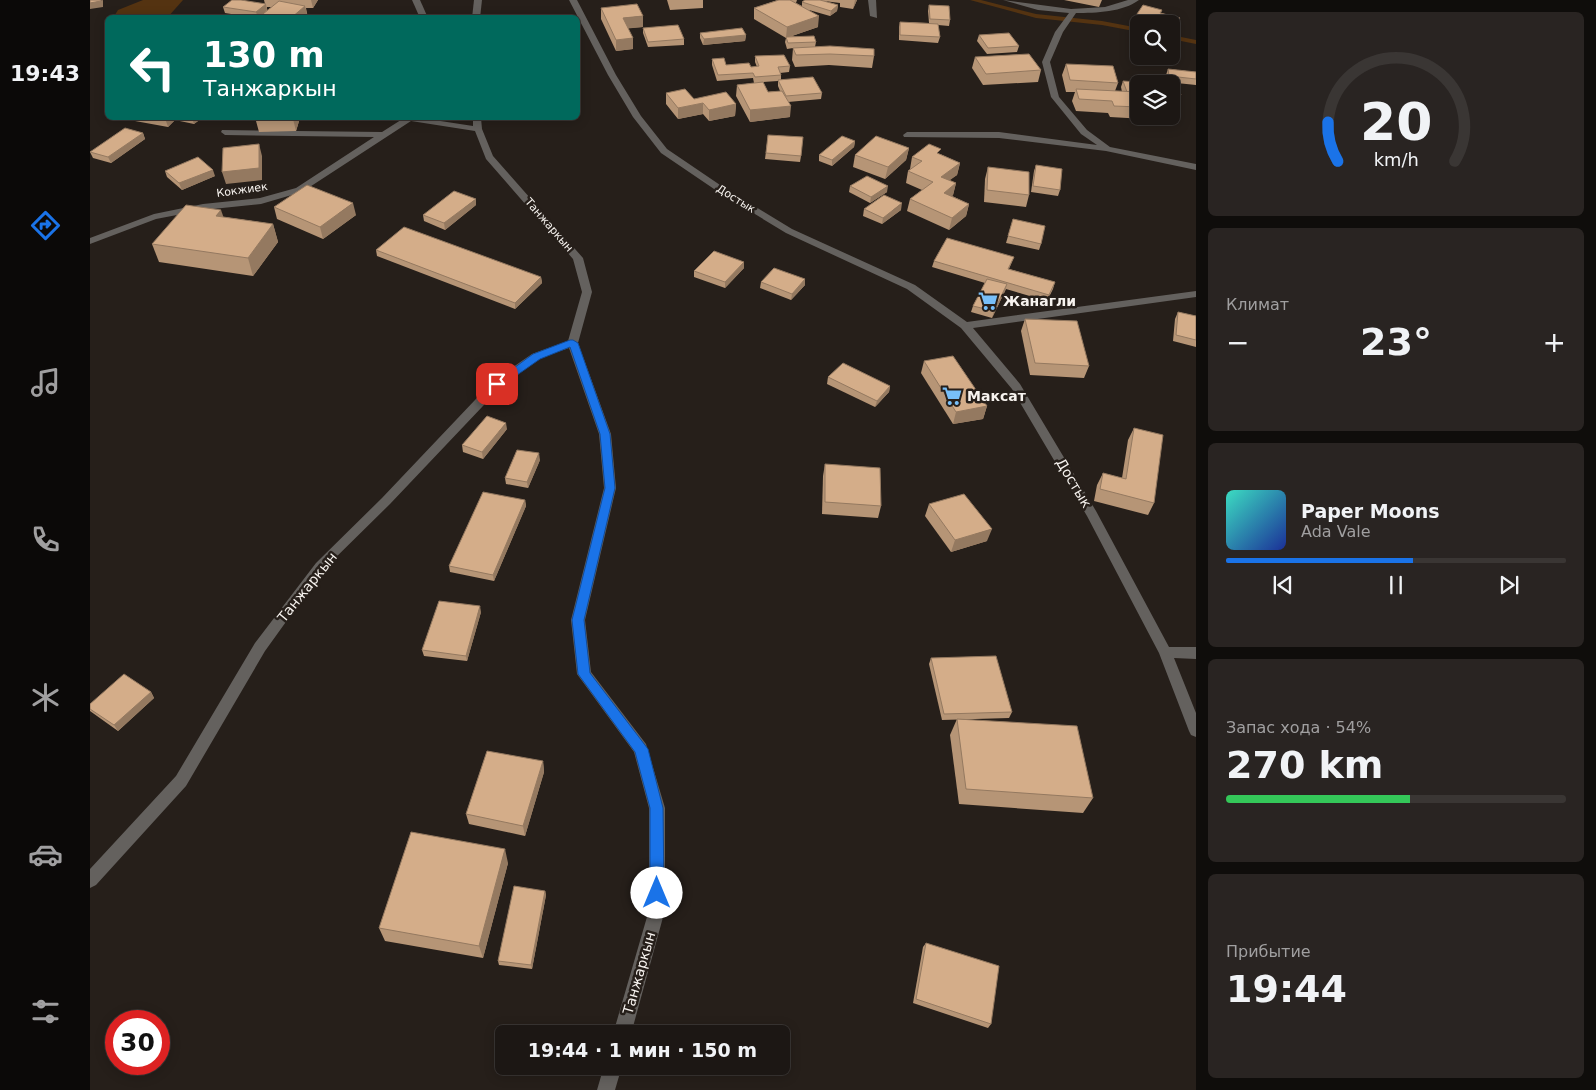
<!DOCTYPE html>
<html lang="ru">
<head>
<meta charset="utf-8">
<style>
	body { margin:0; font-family:"DejaVu Sans",sans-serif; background:#292422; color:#f1f3f6; height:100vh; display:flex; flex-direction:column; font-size:19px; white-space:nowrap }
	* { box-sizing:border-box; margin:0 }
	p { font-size:16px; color:#a09fa0 }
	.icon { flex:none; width:28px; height:28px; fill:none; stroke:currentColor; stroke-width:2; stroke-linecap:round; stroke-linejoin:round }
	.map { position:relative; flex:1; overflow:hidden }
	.side { display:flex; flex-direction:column; gap:12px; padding:12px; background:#0f0d0b; width:400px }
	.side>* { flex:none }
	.hud { position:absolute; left:15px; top:15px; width:475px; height:105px; border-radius:8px; box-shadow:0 2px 12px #0003,0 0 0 1px #3a3634; background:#00695c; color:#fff; overflow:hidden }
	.buttons { position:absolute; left:1040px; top:15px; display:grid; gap:10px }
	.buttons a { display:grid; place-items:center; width:50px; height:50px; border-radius:8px; background:#1c1714; box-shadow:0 2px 12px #0003,0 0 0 1px #3a3634; font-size:25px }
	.speed { position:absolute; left:15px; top:1010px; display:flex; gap:10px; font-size:25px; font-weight:700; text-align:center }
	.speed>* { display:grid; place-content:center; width:65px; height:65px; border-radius:50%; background:#1c1714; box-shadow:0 2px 12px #0003,0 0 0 1px #3a3634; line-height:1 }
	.speed .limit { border:8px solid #d22; background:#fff; color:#111 }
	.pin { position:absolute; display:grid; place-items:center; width:42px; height:42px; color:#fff; margin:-21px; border-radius:10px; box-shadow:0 2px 8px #0006 }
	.me { position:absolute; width:55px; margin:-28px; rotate:0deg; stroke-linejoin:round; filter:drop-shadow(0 0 4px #0008) }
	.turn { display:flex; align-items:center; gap:18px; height:105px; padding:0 15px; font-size:22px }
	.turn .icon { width:65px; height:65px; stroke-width:2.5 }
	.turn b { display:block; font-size:35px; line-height:42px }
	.big { font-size:38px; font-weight:700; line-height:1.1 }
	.side .card { flex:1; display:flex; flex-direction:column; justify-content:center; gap:8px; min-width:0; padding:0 18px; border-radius:8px; background:#292422 }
	.side .dial { align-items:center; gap:0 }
	.dial svg { height:130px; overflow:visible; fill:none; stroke:#3a3634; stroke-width:7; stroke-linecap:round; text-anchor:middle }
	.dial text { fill:#f1f3f6; stroke:none }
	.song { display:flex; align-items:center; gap:15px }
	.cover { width:60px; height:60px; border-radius:8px; background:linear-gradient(135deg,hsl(170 70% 55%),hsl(230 70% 35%)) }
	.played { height:5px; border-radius:2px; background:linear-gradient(90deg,#1a73e8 55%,#3a3634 55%) }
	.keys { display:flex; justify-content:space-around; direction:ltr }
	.heat { display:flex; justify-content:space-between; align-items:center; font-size:28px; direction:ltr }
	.charge { height:8px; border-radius:4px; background:linear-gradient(90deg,#34c759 54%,#3a3634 0) }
	.trip { position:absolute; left:405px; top:1025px; width:295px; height:50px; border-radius:8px; background:#1c1714; box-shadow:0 2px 12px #0003,0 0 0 1px #3a3634; font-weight:700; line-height:50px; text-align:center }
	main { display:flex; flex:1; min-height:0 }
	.tabs { display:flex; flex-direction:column; width:90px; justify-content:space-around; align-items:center; background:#0b0908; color:#a09fa0 }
	.tabs .icon { width:35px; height:35px }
	.tabs .on { color:#1a73e8 }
	.tabs b { font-size:22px; color:#f1f3f6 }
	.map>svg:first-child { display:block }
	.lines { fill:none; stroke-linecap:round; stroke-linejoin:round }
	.stream { fill:#543311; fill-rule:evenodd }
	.river { fill:#543311; fill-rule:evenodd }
	.minor { fill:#64615e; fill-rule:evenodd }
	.wall { fill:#b69576; fill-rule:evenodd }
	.shaded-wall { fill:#947960 }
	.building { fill:#d4ad89; stroke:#947960 }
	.route { fill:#1a73e8; stroke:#114b97 }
	.labels { text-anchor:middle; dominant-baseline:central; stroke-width:5; stroke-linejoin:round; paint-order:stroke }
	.far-street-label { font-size:11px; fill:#f7f3ef; stroke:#261f1a }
	.poi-label { font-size:14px; font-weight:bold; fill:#f7f3ef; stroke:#261f1a; text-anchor:start }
	.street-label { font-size:14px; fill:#f7f3ef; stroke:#261f1a }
</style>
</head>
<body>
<main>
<nav class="tabs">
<b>19:43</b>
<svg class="icon on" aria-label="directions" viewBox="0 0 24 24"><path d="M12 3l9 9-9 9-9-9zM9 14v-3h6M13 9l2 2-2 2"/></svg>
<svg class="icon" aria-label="music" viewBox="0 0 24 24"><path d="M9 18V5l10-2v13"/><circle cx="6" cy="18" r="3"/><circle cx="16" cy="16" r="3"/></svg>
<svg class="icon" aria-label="phone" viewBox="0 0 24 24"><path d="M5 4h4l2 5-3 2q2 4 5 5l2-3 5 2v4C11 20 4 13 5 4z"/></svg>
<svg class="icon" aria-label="climate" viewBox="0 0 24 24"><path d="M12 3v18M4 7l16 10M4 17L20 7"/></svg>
<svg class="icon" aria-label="car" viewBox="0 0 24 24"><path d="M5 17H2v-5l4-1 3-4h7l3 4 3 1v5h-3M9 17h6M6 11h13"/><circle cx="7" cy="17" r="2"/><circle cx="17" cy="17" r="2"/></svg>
<svg class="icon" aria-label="filters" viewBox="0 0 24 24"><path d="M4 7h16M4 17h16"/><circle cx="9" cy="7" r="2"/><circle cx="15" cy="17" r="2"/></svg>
</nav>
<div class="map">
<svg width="1106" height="1090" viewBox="0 0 1106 1090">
	<rect width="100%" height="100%" fill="#261f1a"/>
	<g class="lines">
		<g class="stream">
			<path d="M880 0H891L946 14 1012 21 1049 28V32L1012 25 946 18Z"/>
			<path d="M1081 35 1106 40V44L1081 39Z"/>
		</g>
		<path class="river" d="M53 0H93L77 18H23L28 10Z"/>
		<g class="minor">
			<path d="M322 0H330L338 18H330Z"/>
			<path d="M384 0H392L390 18H382Z"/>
			<path d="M479 0H487L526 75 551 116 577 149 633 187 702 229 825 285 877 322 1106 291V297L883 328 930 384 1006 511 1079 647H1106V659L1084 658 1106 713V737L1101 735 1099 731 1069 653 997 516 922 389 871 328 817 289 696 233 627 191 571 153 543 117 518 75Z"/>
			<path d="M778 0H786L787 18 780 16Z"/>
			<path d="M913 0 981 9 1015 7 1038 0H1049C1033 12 1006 13 986 13L973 32 960 62 969 97 997 130 1020 147 1106 164V170L1016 151 909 138 814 137 813 135 817 132H909L1007 145 991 134 961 97 952 62 965 32 979 13 948 10Z"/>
			<path d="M314 118H331L383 126V118H391L392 129 403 156 493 258 502 292 488 343 521 434 526 488 495 620 501 672 556 744 575 808V910L541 1034H523L559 910V808L544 752 487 674 481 620 514 488 509 434 479 348 450 358 411 387 300 504 234 569 175 651 96 786 6 885 0 888V869L86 776 165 643 226 563 292 498 403 381 442 354 478 341 492 292 483 259 396 159 385 131 321 121 212 192 171 204 113 210 66 219 0 244V238L64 214 113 204 170 198 206 188 284 137 135 135 131 132 132 130 292 132Z"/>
			<path d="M514 1066H532L525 1090H507Z"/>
		</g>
	</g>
	<g class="wall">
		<path d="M174 0H228L223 8H216L218 18H166L135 13 133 7 175 4ZM177 7H182L177 10Z"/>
		<path d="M577 0H613V8L580 10Z"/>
		<path d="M688 0H707L706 3 712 6V2L715 0H767L763 9 750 7V3L734 1 748 5 747 11 740 16 719 10 728 27 702 36 726 42 725 47 784 56 782 68 739 65 705 67 702 60 703 48 697 49 695 42 696 38 664 19V8Z"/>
		<path d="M974 0H1012L1009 7Z"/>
		<path d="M839 5 860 20 859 26 848 25 850 37 848 43 809 40V27L810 22 839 23 838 11Z"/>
		<path d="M511 8 553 27 538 28 543 49 526 51 511 19Z"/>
		<path d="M1072 10 1071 13 1090 18 1088 23 1084 29 1081 28V24H1063L1045 19 1047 14Z"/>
		<path d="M553 28 594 39V45L558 47 553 33Z"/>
		<path d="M610 33 656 35 655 41 613 45 610 38Z"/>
		<path d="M889 35 929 46 927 52 897 54 887 41Z"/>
		<path d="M665 56 700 66 699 72 690 73 691 75V80L732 93 731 99 698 102 700 117 660 122 646 96 647 85 664 83 663 78 627 81 622 65V59L636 65 661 67H667L665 62ZM688 81V86L690 91 678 92 673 82Z"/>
		<path d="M885 57 951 70 948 82 893 85 882 68Z"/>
		<path d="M976 64 1028 83 1025 91 1032 92 1031 87 1033 81 1049 84V116H1056L1055 119 1020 117 1018 113 986 111 982 101 985 92H976L972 75Z"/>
		<path d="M1078 69 1106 72V85L1077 82 1076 75Z"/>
		<path d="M1081 84 1091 95 1089 101H1081Z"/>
		<path d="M576 93 604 99 646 104 645 116 619 121 613 114 588 119 576 104Z"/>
		<path d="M43 118H112L104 124 85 120 78 127 45 121Z"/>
		<path d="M154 118H210L206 131 169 132 166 121H155Z"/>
		<path d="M53 133 55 139 21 163 3 158 0 152Z"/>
		<path d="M678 135 711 156 710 162 675 159Z"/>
		<path d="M765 141 764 147 742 166 729 161V155Z"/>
		<path d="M819 148 816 160 795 179 763 167 765 155Z"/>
		<path d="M850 154 870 163 867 175 859 180 866 183 863 195 862 196 879 204 876 216 859 230 817 211 820 199 832 190 816 183 818 171 821 169H820L822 157Z"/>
		<path d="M946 165 970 190 968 196 941 192 944 171Z"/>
		<path d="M898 167 939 195 936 207 894 202 895 179Z"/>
		<path d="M75 171 125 176 92 190 77 177Z"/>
		<path d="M760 186 797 192 780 203 759 192Z"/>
		<path d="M386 205 355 230 334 221 333 215Z"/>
		<path d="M184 207 266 215 233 239 187 219Z"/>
		<path d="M774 209 811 210 792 224 773 216Z"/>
		<path d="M134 217 183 224 188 242 163 276 69 262 62 244Z"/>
		<path d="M923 219 951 244 949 250 916 243Z"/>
		<path d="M286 250 451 277 452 283 425 309 287 256Z"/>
		<path d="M924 257 919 269 965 282 963 289 957 301 916 289 902 318 881 312 883 306 895 283 842 267 844 261Z"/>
		<path d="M654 262V268L635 288 604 277V271Z"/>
		<path d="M715 279V285L701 300 670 288 671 282Z"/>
		<path d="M1088 312 1106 316V347L1083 341 1085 319Z"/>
		<path d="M935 319 999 366 994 378 940 375 931 331Z"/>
		<path d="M834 361 897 406 893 419 863 424 831 373Z"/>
		<path d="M738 377 800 386 799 392 785 407 737 384Z"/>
		<path d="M1044 428 1064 503 1058 515 1004 501 1007 485 1013 473 1032 478 1038 440Z"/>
		<path d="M417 429 393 459 373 452 372 445Z"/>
		<path d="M450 460 438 488 416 484 415 478Z"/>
		<path d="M735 464 791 506 788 518 732 514 733 476Z"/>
		<path d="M435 500 436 506 404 581 360 572 359 566Z"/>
		<path d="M839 504 897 541 861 552 835 516Z"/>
		<path d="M391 612 377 661 334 656 332 650Z"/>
		<path d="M841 658 922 712 919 718 852 720 839 664Z"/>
		<path d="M61 692 64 698 28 731 0 711V704Z"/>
		<path d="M867 719 1003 798 993 813 869 804 860 735Z"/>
		<path d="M453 761 454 772 435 836 379 824 376 814Z"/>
		<path d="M418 863 393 958 295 941 289 928Z"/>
		<path d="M455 891 456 895 442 969 409 965 408 961Z"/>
		<path d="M836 943 901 1024 898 1028 823 1003 833 947Z"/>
	</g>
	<g class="shaded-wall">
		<path d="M13 0V7L0 9V3Z"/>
		<path d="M221 0H228L223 8Z"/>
		<path d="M765 0H767L763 9Z"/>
		<path d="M176 4 177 10 168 18 166 12Z"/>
		<path d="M748 5 747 11 740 16 741 11Z"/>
		<path d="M215 6 218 18H201Z"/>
		<path d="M553 16V27L533 29V18Z"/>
		<path d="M729 16 728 27 696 38 697 27Z"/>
		<path d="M656 35 655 41 613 45 614 39Z"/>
		<path d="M543 38V49L526 51V40Z"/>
		<path d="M613 103V114L588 119V108Z"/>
		<path d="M646 104 645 116 619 121V110Z"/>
		<path d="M701 106 700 117 660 122V110Z"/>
		<path d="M75 118H84L85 120 78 127Z"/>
		<path d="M102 118H112L104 124Z"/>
		<path d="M204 118H210L206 131 203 119Z"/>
		<path d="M53 133 55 139 21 163 18 157Z"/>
		<path d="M765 141 764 147 742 166V160Z"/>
		<path d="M169 144 172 156V180L136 184 132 172Z"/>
		<path d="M819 148 816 160 795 179 798 167Z"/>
		<path d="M870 163 867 175 848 189 851 177Z"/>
		<path d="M123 170 125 176 92 190 89 183Z"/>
		<path d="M866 183 863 195 851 205 854 193Z"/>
		<path d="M798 186 797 192 780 203 781 197Z"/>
		<path d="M386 199V205L355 230 354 223Z"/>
		<path d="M263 203 266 215 233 239 230 227Z"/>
		<path d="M812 203 811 210 792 224 793 218Z"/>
		<path d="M879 204 876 216 859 230 862 218Z"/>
		<path d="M131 210 137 227 126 216Z"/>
		<path d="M183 224 188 242 163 276 158 258Z"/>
		<path d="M654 262V268L635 288V282Z"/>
		<path d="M451 277 452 283 425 309V303Z"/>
		<path d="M715 279V285L701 300 702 294Z"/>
		<path d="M917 284 915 291 902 318 904 311Z"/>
		<path d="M800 386 799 392 785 407 787 401Z"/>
		<path d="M897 406 893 419 863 424 866 412Z"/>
		<path d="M416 423 417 429 393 459 392 452Z"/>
		<path d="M449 453 450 460 438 488 437 482Z"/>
		<path d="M435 500 436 506 404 581 403 575Z"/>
		<path d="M902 529 897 541 861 552 865 540Z"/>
		<path d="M390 606 391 612 377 661 376 656Z"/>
		<path d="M61 692 64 698 28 731 24 725Z"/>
		<path d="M453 761 454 772 435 836 433 826Z"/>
		<path d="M415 849 418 863 393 958 389 946Z"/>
		<path d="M455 891 456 895 442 969 441 965Z"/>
	</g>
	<g class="building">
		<path d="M0 0H11V1L0 3Z"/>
		<path d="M142 0H151L176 4 166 12 133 7Z"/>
		<path d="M689 0H700L729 16 697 27 664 8Z"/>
		<path d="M715 0H730L748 5 741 11 712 2Z"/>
		<path d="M189 1 215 6 201 18H168Z"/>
		<path d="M547 4 553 16 533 18 543 38 526 40 511 8Z"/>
		<path d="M839 5 859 6 860 20 840 19Z"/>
		<path d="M1053 5 1072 10 1070 13 1090 18 1086 23 1047 14Z"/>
		<path d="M810 22 848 24 850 37 810 35Z"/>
		<path d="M588 25 594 39 558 42 553 28Z"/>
		<path d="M652 28 656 35 614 39 610 33Z"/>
		<path d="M919 33 929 46 898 48 889 35Z"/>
		<path d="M724 36 726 42 698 43 696 37Z"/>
		<path d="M740 46 784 49V56L740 54 706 55 703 48Z"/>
		<path d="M939 54 951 70 896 74 885 57Z"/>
		<path d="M694 55 700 66 688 67 691 75 665 77 663 73 628 75 622 59 634 58 636 65 659 63 661 67 669 66 665 56Z"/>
		<path d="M976 64 1023 66 1028 83 980 80Z"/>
		<path d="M1078 69 1106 72V79L1079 76Z"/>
		<path d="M723 77 732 93 696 96 688 80Z"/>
		<path d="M1033 81 1074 84H1049V92H1037Z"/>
		<path d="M673 82 678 92 692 91 701 106 660 110 647 85Z"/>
		<path d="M1081 84 1087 85 1091 95H1081Z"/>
		<path d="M595 89 604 99 636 92 646 104 619 110 613 103 588 108 576 93Z"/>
		<path d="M986 89 1049 92V107L1024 106 1022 101 989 99Z"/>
		<path d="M167 118H204L203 119 166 120Z"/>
		<path d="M35 128 53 133 18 157 0 152Z"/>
		<path d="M678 135 713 137 711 156 676 153Z"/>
		<path d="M752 136 765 141 742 160 729 155Z"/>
		<path d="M786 136 819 148 798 167 765 155Z"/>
		<path d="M169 144V168L132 172 133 148Z"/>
		<path d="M839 144 851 149 847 153 870 163 851 177 866 183 854 193 879 204 862 218 820 199 843 182 818 171 832 161 822 157Z"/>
		<path d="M108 157 123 170 89 183 75 171Z"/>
		<path d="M946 165 972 169 970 190 943 186Z"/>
		<path d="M898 167 939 172V195L897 190Z"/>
		<path d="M777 176 798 186 781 197 760 186Z"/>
		<path d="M217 185 263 203 230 227 184 207Z"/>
		<path d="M364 191 386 199 354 223 333 215Z"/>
		<path d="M794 195 812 203 793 218 774 209Z"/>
		<path d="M96 205 131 210 126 216 183 224 158 258 62 244Z"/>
		<path d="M923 219 955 226 951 244 918 236Z"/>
		<path d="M314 227 451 277 425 303 286 250Z"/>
		<path d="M857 238 924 257 918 269 965 282 959 295 844 261Z"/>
		<path d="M624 251 654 262 635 282 604 271Z"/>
		<path d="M684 268 715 279 702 294 671 282Z"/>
		<path d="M897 279 917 284 904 311 883 306Z"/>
		<path d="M1088 312 1106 316V340L1086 335Z"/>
		<path d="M935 319 987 321 999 366 945 363Z"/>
		<path d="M863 356 897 406 866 412 834 361Z"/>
		<path d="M753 363 800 386 787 401 738 377Z"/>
		<path d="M397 416 416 423 392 452 372 445Z"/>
		<path d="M1044 428 1073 435 1064 503 1010 489 1013 473 1036 479Z"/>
		<path d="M427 450 449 453 437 482 415 478Z"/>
		<path d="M735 464 790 468 791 506 735 502Z"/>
		<path d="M393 492 435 500 403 575 359 566Z"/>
		<path d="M874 494 902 529 865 540 839 504Z"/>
		<path d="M349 601 390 606 376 656 332 650Z"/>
		<path d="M906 656 922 712 854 714 841 658Z"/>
		<path d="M34 674 61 692 24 725 0 709V704Z"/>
		<path d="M867 719 987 726 1003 798 876 789Z"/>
		<path d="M397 751 453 761 433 826 376 814Z"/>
		<path d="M321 832 415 849 389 946 289 928Z"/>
		<path d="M424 886 455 891 441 965 408 961Z"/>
		<path d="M836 943 909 966 901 1024 826 999Z"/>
	</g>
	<path class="route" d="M480 340H483L488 343 520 434 525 488 494 620 500 673 558 749 573 808 574 893 572 898 567 900 562 898 560 893V808L545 752 488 674 482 620 515 488 510 434 480 347 450 359 410 387 407 388 402 384 443 354Z"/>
	<defs>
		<symbol id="supermarket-bare" viewBox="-9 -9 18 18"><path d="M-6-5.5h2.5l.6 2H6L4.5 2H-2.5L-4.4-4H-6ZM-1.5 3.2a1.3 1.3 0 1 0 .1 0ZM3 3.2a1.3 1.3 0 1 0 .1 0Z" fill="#78bff8" stroke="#261f1a" stroke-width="2.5" paint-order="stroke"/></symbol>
	</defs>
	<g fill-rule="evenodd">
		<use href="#supermarket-bare" x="884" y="287" width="28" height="28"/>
		<use href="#supermarket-bare" x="848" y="382" width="28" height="28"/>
	</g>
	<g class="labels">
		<g class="far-street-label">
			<text transform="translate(152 190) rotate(-8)">Кокжиек</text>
			<text transform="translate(646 199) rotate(32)">Достык</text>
			<text transform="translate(459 225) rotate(49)">Танжаркын</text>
		</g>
		<g class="poi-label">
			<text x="913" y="301">Жанагли</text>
			<text x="877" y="396">Максат</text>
		</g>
		<g class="street-label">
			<text transform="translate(984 483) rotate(59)">Достык</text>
			<text transform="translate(217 587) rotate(-51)">Танжаркын</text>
			<text transform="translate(549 973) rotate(-74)">Танжаркын</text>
		</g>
	</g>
</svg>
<div class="buttons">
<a><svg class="icon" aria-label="search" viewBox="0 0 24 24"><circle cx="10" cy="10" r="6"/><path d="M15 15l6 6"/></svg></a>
<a><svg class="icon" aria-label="layers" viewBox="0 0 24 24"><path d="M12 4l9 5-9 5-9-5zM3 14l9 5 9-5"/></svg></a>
</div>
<div class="speed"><div class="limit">30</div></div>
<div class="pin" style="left:407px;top:384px;background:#d93025"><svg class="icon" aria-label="arrive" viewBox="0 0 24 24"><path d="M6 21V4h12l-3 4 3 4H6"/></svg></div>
<svg class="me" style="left:567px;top:893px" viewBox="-20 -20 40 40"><circle r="19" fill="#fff"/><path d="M0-13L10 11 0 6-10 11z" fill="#1a73e8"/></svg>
<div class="trip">19:44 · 1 мин · 150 m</div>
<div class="hud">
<div class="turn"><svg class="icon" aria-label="left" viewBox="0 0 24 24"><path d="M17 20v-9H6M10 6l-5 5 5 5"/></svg><div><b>130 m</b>Танжаркын</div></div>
</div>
</div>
<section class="side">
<div class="card dial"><svg viewBox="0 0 100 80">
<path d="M14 69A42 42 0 1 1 86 69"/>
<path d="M14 69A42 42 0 0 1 8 45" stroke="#1a73e8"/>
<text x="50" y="56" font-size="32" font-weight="700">20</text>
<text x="50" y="72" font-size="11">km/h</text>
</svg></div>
<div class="card"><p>Климат</p>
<div class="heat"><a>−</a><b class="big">23°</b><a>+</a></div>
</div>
<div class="card">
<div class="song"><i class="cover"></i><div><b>Paper Moons</b><p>Ada Vale</p></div></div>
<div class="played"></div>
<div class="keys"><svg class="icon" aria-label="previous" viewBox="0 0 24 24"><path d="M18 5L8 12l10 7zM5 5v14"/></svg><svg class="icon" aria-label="pause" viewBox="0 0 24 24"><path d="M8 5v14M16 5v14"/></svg><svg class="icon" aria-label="next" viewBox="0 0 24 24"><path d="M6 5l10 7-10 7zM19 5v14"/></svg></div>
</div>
<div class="card"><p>Запас хода · 54%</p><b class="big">270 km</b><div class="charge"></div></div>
<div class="card"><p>Прибытие</p><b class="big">19:44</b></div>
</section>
</main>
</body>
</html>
